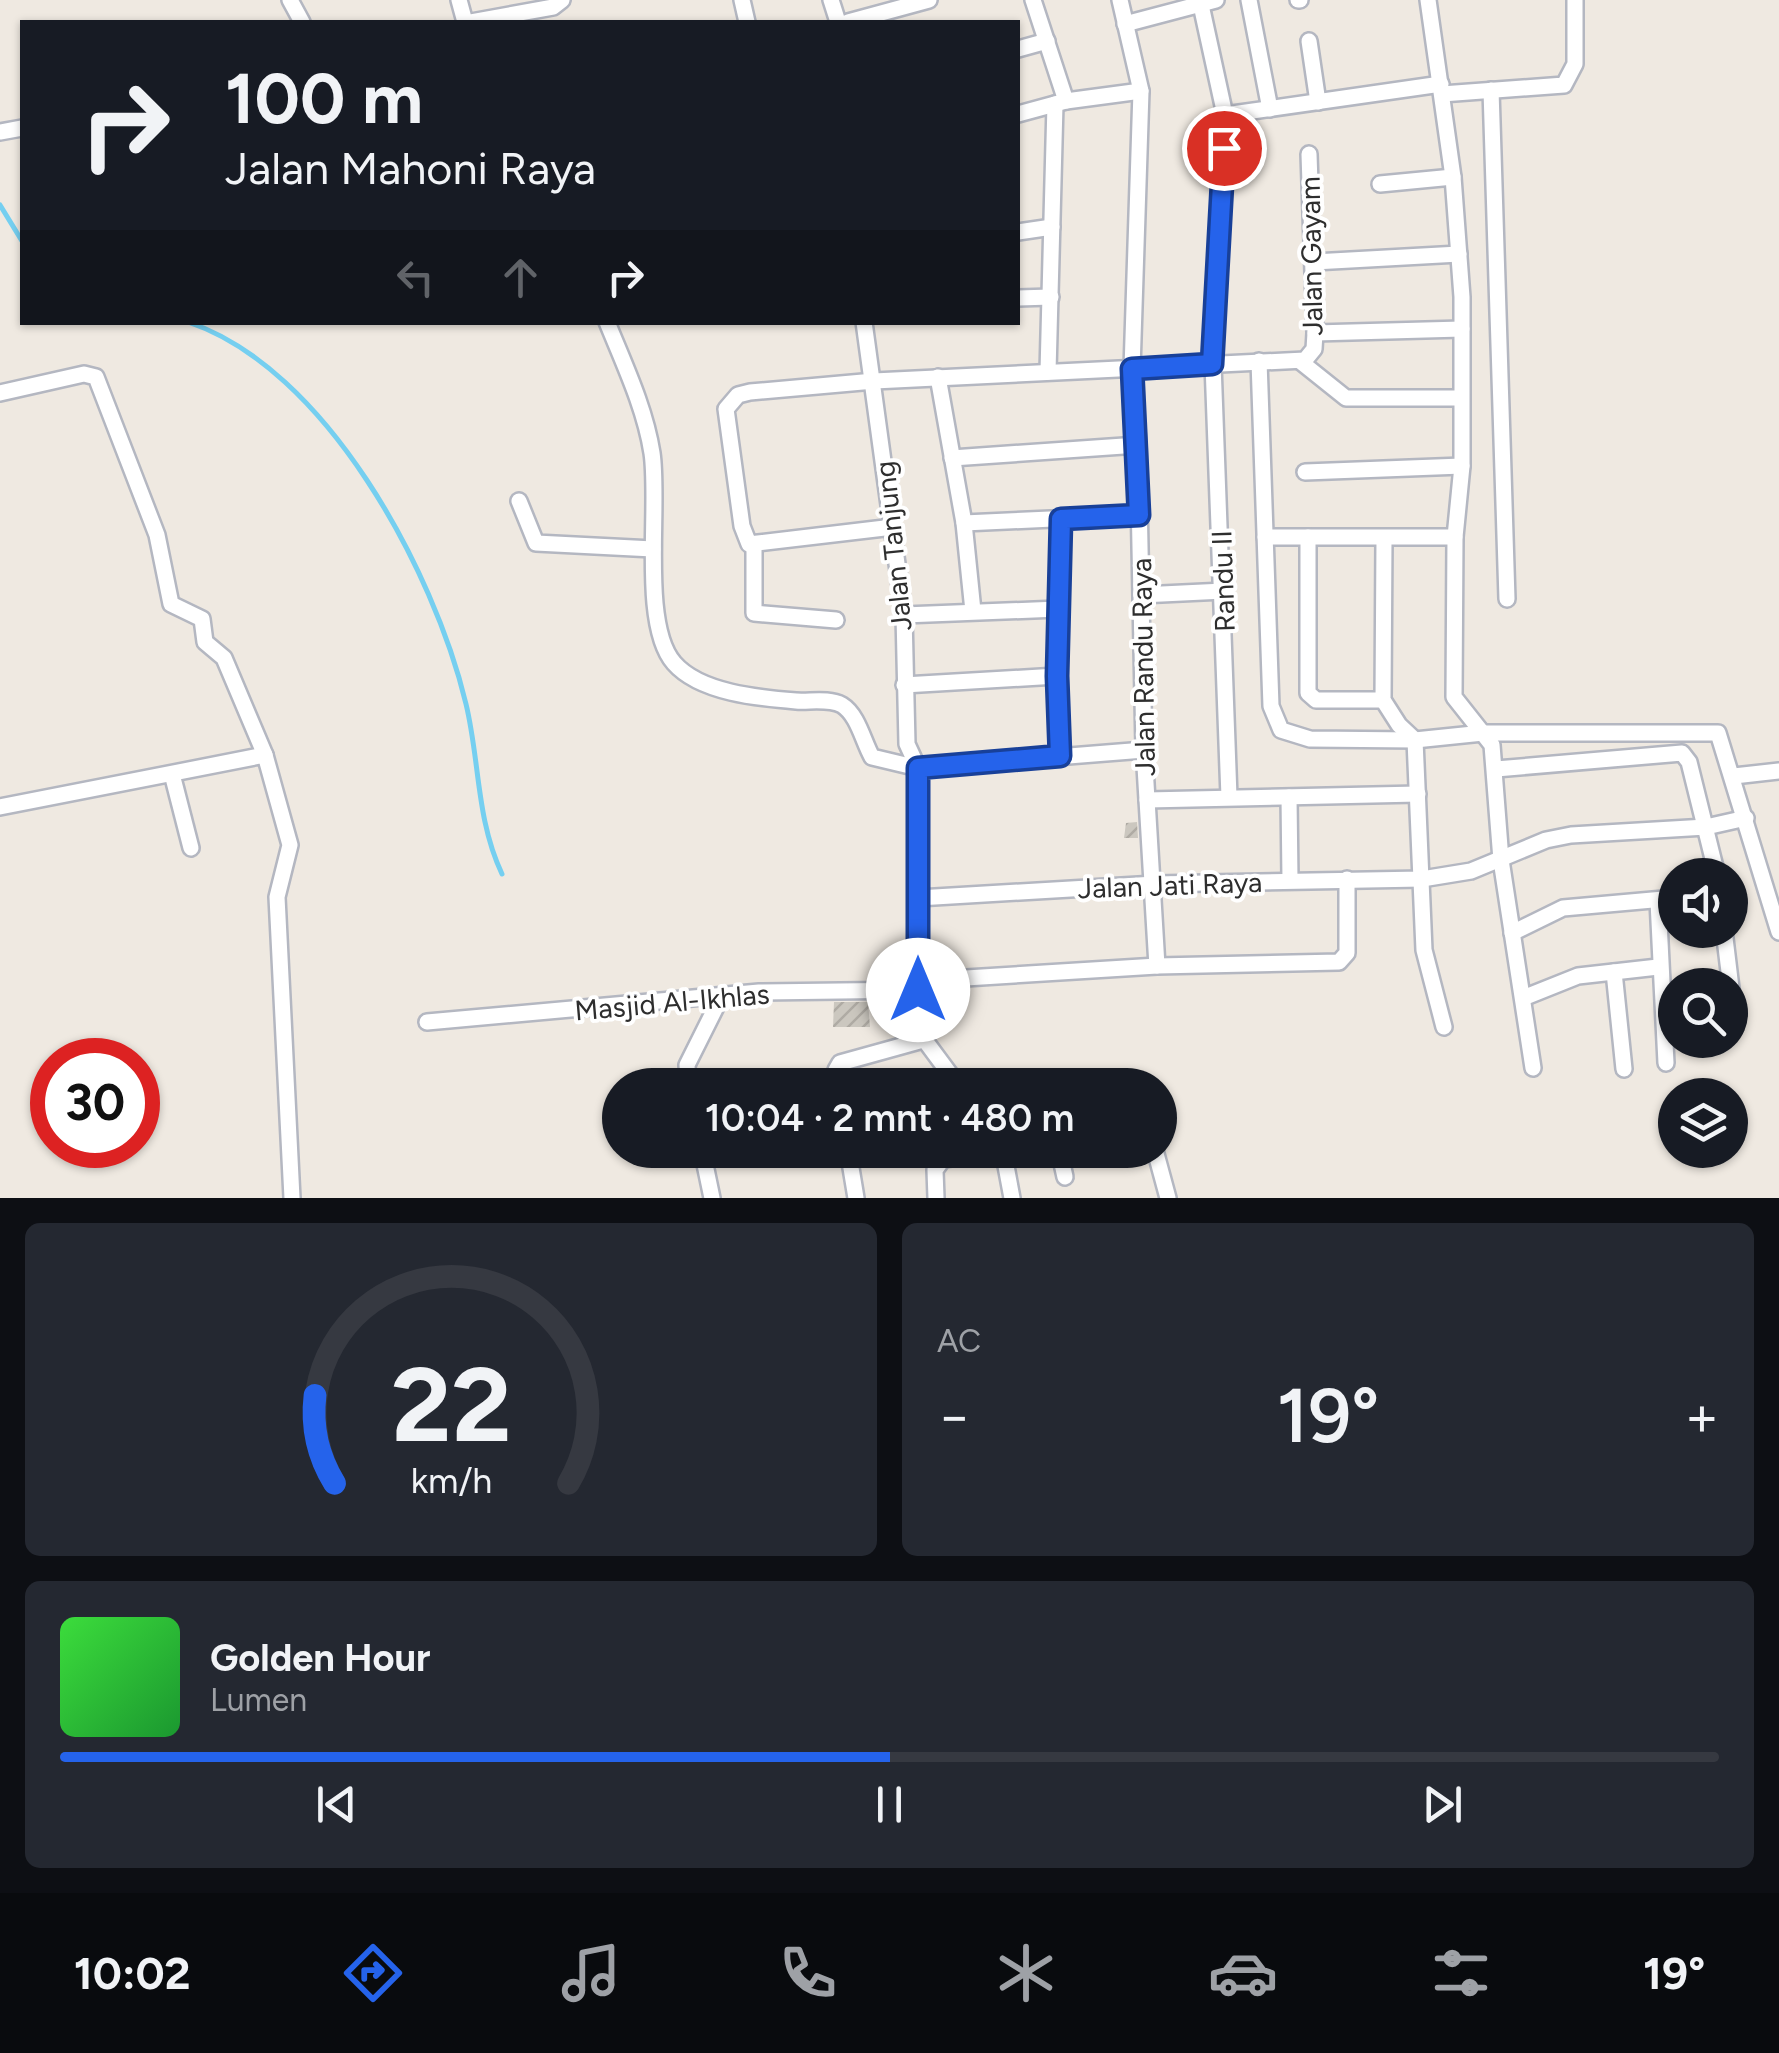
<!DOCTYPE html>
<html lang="id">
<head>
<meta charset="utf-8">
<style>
	body { margin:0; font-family:Figtree,sans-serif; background:#242831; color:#f1f3f6; height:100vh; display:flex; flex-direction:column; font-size:38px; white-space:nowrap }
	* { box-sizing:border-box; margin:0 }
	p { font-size:32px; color:#9ea1a6 }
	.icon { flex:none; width:55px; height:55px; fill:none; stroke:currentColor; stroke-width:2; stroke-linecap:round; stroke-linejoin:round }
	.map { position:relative; height:1198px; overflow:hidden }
	.side { display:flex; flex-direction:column; gap:25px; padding:25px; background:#0d0f14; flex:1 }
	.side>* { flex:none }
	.hud { position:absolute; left:20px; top:20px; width:1000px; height:305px; border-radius:0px; box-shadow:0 2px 8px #0004; background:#171b24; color:#f1f3f6; overflow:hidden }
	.tools { position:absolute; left:1658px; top:858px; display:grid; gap:20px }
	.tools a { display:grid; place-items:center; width:90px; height:90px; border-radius:50%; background:#171b24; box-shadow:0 2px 8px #0004; font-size:50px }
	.speed { position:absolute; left:30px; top:1038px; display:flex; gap:20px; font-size:50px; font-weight:700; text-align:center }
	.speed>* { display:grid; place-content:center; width:130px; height:130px; border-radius:50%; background:#171b24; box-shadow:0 2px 8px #0004; line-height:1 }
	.speed .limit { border:15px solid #d22; background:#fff; color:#111 }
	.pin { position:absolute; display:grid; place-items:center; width:85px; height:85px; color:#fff; margin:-42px; border:5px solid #fff; border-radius:50%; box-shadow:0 2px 10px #0007 }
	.me { position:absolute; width:110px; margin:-55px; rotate:0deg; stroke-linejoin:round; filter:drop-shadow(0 0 8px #0008) }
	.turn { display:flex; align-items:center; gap:35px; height:210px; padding:0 40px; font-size:45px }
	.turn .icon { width:130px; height:130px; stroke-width:2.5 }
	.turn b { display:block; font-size:70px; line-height:85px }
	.lanes { display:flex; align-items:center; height:95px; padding:0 40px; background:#0003; justify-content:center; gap:50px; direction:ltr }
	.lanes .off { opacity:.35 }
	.big { font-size:75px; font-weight:600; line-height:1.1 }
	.side .tile { flex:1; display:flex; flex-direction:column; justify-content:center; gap:15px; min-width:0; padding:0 35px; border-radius:15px; background:#242831 }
	.side .dial { align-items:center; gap:0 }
	.dial svg { height:260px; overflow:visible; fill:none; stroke:#363941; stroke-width:7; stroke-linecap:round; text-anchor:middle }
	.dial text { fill:#f1f3f6; stroke:none }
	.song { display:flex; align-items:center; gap:30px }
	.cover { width:120px; height:120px; border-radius:15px; background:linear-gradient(135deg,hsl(120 70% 55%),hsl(130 70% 35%)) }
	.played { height:10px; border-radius:5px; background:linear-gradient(90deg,#2563eb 50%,#363941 50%) }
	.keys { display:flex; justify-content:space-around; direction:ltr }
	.heat { display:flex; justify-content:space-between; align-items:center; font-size:55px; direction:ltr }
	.side .tiles { flex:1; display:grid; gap:25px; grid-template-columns:1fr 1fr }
	.tile:last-child { grid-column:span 2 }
	.trip { position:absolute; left:602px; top:1068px; width:575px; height:100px; border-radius:50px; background:#171b24; box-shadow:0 2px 8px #0004; font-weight:600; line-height:100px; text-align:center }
	.tabs { display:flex; height:160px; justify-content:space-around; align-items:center; background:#090b0e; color:#9ea1a6 }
	.tabs .icon { width:70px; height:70px }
	.tabs .active { color:#2563eb }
	.tabs b { font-size:45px; color:#f1f3f6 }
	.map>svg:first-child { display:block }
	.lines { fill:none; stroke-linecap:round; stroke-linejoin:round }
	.stream { stroke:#75cff0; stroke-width:5 }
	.building { fill:url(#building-hatch) }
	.minor-casing { stroke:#b4b7c1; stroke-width:20 }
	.minor { stroke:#fff; stroke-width:15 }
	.route-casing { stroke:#184099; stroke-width:25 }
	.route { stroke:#2563eb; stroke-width:18 }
	.labels { text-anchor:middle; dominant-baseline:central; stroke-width:8; stroke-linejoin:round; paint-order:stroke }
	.street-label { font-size:28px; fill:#2e2e2e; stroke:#fff }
</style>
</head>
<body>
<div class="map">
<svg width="1779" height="1198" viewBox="0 0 1779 1198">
	<defs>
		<pattern id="building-hatch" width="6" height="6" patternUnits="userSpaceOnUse" patternTransform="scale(2.5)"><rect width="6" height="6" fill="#cbc7bf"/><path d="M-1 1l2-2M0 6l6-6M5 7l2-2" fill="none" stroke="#afaba4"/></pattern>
	</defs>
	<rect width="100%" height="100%" fill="#efe9e1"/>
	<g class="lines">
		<g class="stream">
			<path d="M0 205 22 241"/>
			<path d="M188 322C326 368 434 570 466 704 480 762 476 819 502 874"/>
		</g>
	</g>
	<g class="building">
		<path d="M1137 822 1138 838H1124L1126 823Z"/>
		<path d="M834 1002H868L870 1027H833Z"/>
	</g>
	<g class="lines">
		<defs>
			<g id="minor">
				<path d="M290 0 302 22"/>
				<path d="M459 0 465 22"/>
				<path d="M742 0 747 22"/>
				<path d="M831 0 838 22"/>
				<path d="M1033 0 1066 101"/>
				<path d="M1120 0 1141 91 1132 369 1138 445 1144 750 1157 966"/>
				<path d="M1249 0 1270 109"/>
				<path d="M1298 0H1300"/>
				<path d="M1428 0 1453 177 1462 297V466L1455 537 1454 697 1492 745 1501 860 1533 1068"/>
				<path d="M1201 5 1225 115 1213 364 1229 797"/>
				<path d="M471 22 553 7 562 0"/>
				<path d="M848 22 929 0"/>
				<path d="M1125 24 1216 0"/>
				<path d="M1309 41 1318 102"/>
				<path d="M1018 49 1047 41"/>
				<path d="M1491 90 1507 599"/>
				<path d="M1442 94 1564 85 1575 64V0"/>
				<path d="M1018 114 1066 101 1141 91"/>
				<path d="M1225 115 1441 84"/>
				<path d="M0 132 22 128"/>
				<path d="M1380 184 1453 177"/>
				<path d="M1018 232 1052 227"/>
				<path d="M1314 262 1459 254"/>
				<path d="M1018 298 1051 297"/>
				<path d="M607 322C624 364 645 408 652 453 660 506 640 624 674 663 700 693 759 698 796 701 810 702 829 698 842 705 858 715 863 741 872 757L918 768 1144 750"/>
				<path d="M864 322 904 615 907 744 918 768V1031L958 1085"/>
				<path d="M1315 333 1462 329"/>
				<path d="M1259 361 1271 706 1281 730 1310 739 1415 740 1483 733H1718L1779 932"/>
				<path d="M1301 362 1346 398H1461"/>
				<path d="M1048 372 1055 104"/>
				<path d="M938 377 964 523 973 611"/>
				<path d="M0 393 84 374 96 377 157 535 171 604 202 619 205 642 224 658 265 755"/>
				<path d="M952 458 1138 445"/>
				<path d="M1305 472 1462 466"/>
				<path d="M519 501 536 543 653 549"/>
				<path d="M964 523 1139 515"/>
				<path d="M893 527 749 544 742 526 726 409 738 395 750 392 874 381 1305 360 1314 349 1315 333 1309 154"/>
				<path d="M1265 537H1455"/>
				<path d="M1308 537V693L1316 700H1383"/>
				<path d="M1384 538 1383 700 1399 725 1415 740 1424 950 1444 1027"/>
				<path d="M754 546V613L836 620"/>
				<path d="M1141 595 1224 591"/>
				<path d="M904 615 1058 609"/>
				<path d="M904 685 1057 676"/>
				<path d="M1061 756 1057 676 1061 519"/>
				<path d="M1496 769 1682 753 1689 762 1717 875"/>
				<path d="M172 774 191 848"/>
				<path d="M1734 776 1779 771"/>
				<path d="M1289 797 1290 880"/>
				<path d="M1147 800 1418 794"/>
				<path d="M0 807 265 755 290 845 277 897 292 1198"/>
				<path d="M918 898 1155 884 1422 879 1471 871 1546 840 1571 835 1706 827 1746 818"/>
				<path d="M1658 901 1666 1063"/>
				<path d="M1724 930 1734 1013"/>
				<path d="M1512 933 1563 908 1675 898"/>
				<path d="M1614 972 1624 1069"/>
				<path d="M918 981 1157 966 1339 962 1347 953V879"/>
				<path d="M1523 998 1578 976 1658 967"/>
				<path d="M427 1022 759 992 918 990"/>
				<path d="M688 1085 687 1065 722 995"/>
				<path d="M838 1085 836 1070 840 1063 923 1040"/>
				<path d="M702 1150 712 1198"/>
				<path d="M848 1150 856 1198"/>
				<path d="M1003 1150 1012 1198"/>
				<path d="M1059 1150 1065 1177"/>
				<path d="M1155 1150 1168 1198"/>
				<path d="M936 1198 935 1170 943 1159 1020 1150"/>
			</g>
		</defs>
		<use href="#minor" class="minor-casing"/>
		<use href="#minor" class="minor"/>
	</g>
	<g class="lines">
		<defs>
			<path id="route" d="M918 990V768L1060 756 1057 676 1061 519 1139 515 1132 369 1212 364 1224 148"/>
		</defs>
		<use href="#route" class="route-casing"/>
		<use href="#route" class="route"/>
	</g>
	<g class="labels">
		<g class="street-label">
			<text transform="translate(1311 256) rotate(-91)">Jalan Gayam</text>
			<text transform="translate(893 546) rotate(-96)">Jalan Tanjung</text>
			<text transform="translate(1223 581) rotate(-92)">Randu II</text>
			<text transform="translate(1143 667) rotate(-91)">Jalan Randu Raya</text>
			<text transform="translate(1170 885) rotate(-2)">Jalan Jati Raya</text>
			<text transform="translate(672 1002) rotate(-5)">Masjid Al-Ikhlas</text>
		</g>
	</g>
</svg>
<div class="tools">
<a><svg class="icon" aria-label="sound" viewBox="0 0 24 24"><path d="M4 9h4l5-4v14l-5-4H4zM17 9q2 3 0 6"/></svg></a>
<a><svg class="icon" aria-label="search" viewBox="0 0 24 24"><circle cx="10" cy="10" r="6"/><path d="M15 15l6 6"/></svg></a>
<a><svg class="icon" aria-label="layers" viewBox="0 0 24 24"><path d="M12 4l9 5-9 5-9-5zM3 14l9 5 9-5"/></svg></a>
</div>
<div class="speed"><div class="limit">30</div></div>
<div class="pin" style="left:1224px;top:148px;background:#d93025"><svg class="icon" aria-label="arrive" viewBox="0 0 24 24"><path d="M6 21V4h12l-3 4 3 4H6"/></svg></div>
<svg class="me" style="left:918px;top:990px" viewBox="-20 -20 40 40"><circle r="19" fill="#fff"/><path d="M0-13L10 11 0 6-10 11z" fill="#2563eb"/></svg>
<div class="trip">10:04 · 2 mnt · 480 m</div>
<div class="hud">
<div class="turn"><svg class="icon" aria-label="right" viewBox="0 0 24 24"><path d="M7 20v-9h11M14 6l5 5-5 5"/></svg><div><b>100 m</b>Jalan Mahoni Raya</div></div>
<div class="lanes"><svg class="icon off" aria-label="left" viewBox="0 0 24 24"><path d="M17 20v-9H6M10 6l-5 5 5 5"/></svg><svg class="icon off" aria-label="ahead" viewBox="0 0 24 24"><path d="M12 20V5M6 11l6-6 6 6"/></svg><svg class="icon" aria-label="right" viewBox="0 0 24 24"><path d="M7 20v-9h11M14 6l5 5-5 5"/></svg></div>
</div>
</div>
<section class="side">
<div class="tiles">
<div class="tile dial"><svg viewBox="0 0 100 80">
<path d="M14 69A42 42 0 1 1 86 69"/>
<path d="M14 69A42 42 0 0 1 8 42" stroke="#2563eb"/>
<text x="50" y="56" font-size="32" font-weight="700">22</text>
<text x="50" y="72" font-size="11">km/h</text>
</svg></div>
<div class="tile"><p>AC</p>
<div class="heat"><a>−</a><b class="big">19°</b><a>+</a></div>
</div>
<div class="tile">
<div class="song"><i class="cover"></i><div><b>Golden Hour</b><p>Lumen</p></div></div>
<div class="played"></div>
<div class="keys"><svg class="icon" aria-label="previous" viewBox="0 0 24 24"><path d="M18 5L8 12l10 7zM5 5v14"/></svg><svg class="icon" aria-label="pause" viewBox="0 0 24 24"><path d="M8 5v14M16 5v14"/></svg><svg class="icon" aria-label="next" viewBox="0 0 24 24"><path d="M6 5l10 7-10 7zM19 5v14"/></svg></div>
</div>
</div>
</section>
<nav class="tabs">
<b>10:02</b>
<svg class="icon active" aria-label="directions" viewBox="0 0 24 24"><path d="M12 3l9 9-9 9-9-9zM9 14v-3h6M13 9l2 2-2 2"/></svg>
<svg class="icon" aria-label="music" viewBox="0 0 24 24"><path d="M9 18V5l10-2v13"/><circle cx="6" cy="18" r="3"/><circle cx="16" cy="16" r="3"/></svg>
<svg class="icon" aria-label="phone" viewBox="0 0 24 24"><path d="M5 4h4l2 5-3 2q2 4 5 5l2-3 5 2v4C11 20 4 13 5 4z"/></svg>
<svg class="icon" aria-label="climate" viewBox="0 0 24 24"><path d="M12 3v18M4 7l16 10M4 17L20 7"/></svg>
<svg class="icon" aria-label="car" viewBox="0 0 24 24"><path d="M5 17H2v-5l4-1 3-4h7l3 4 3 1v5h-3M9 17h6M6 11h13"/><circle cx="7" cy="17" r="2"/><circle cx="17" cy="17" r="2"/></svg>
<svg class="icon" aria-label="filters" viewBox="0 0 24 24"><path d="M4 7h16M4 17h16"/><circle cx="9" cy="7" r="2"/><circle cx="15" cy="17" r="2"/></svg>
<b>19°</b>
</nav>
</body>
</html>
